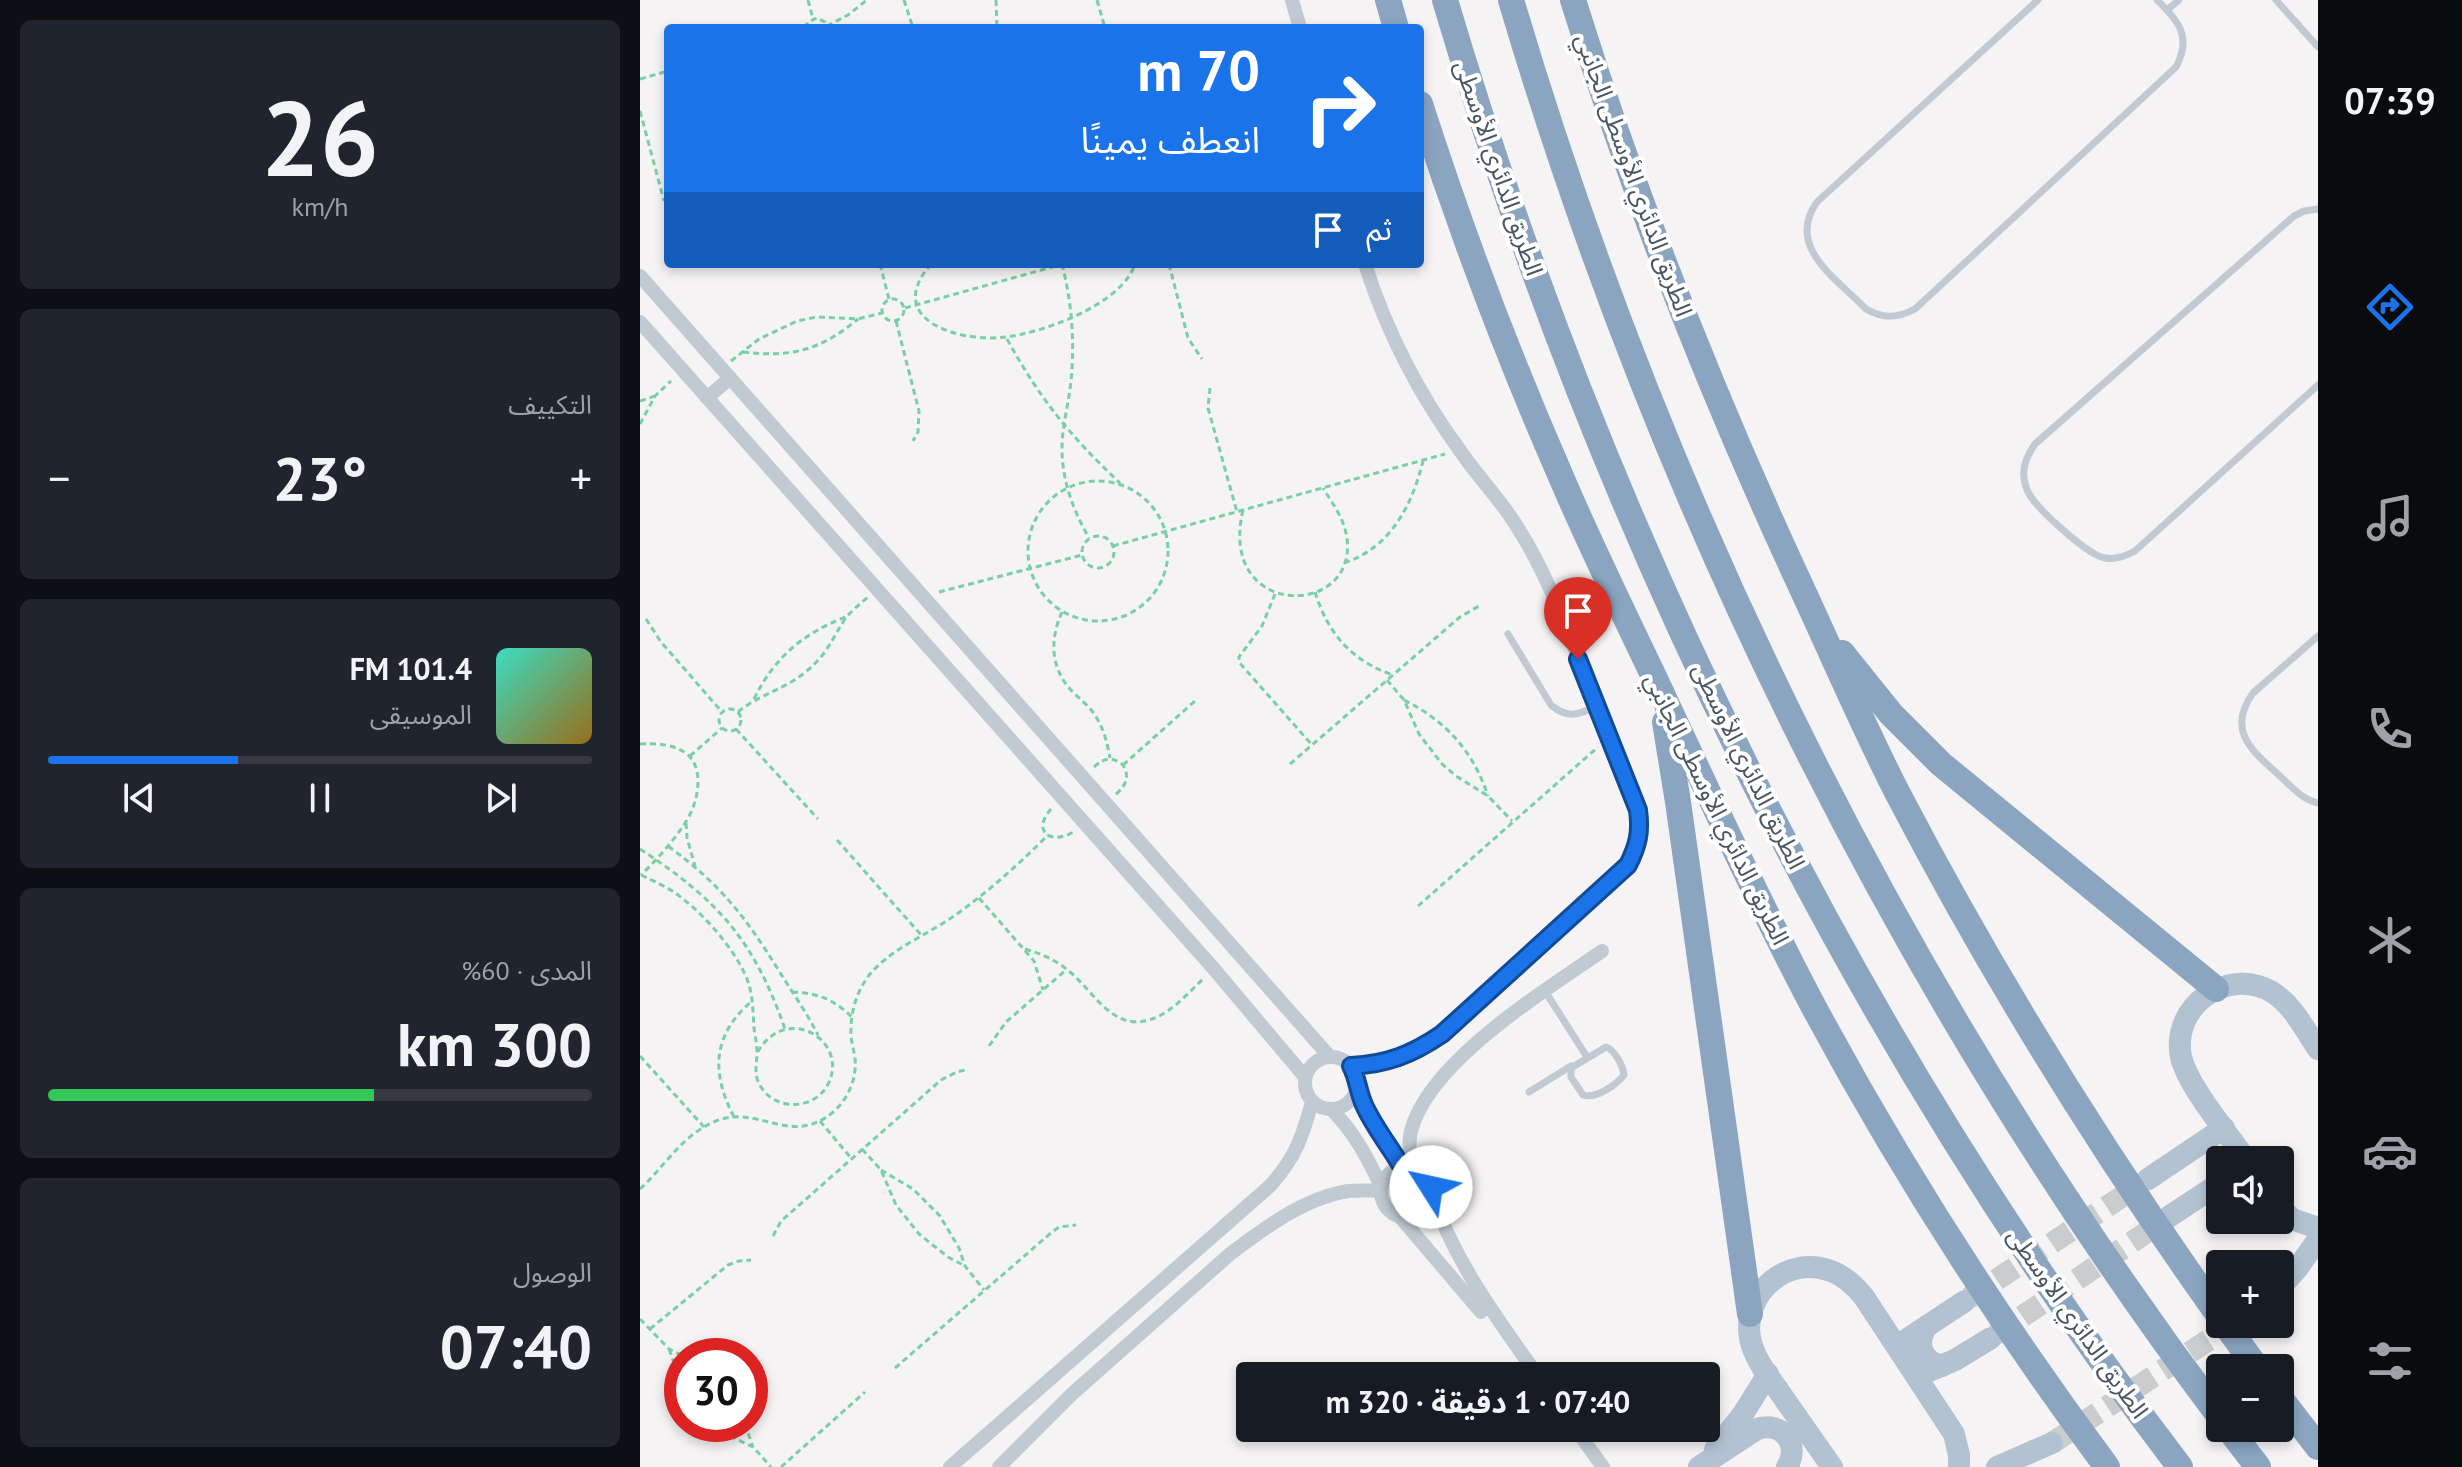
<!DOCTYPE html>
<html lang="ar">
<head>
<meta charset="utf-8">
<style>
	body { margin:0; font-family:"PT Sans","Noto Sans Arabic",sans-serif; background:#20242c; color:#f1f3f6; direction:rtl; height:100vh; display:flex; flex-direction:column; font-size:30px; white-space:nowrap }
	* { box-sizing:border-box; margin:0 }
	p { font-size:26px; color:#9ea1a6 }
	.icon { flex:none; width:44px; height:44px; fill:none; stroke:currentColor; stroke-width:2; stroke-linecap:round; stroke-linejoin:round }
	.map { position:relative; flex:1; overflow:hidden; direction:ltr }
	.sheet { display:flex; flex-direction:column; gap:20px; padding:20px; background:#0d0f14; width:640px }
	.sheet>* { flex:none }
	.hud { position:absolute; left:24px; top:24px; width:760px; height:244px; border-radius:8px; box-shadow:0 4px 12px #0003; direction:rtl; background:#1a73e8; color:#fff; overflow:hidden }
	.tools { position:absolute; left:1566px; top:1146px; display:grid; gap:16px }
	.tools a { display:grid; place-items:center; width:88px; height:88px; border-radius:8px; background:#171b24; box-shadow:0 4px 12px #0003; font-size:40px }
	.speed { position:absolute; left:24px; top:1338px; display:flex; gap:16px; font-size:40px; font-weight:700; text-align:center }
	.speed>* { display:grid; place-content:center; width:104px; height:104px; border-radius:50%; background:#171b24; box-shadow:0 4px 12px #0003; line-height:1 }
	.speed .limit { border:12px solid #d22; background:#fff; color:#111 }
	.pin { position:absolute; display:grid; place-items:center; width:68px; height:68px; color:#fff; margin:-82px -34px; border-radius:50% 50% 50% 0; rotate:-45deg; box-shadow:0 0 8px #0007 }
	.pin .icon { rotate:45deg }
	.me { position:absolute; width:88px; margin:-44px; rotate:305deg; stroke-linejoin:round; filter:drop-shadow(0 0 6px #0008) }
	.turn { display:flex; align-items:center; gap:28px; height:168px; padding:0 32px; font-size:36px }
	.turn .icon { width:104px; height:104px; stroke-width:2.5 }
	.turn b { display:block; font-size:56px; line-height:68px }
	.then { display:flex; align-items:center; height:76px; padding:0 32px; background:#0003; gap:16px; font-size:30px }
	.big { font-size:60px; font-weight:700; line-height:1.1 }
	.sheet .card { flex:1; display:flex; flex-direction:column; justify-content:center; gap:12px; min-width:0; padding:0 28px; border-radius:12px; background:#20242c }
	.sheet .dial { align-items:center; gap:0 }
	.dial b { font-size:104px; line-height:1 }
	.song { display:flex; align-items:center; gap:24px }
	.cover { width:96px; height:96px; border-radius:12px; background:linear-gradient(135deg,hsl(170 70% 55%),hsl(40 70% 35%)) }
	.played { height:8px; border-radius:4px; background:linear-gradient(90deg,#1a73e8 35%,#363941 35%) }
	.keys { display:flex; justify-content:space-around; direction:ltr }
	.heat { display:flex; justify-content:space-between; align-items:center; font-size:44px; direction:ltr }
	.charge { height:12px; border-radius:6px; background:linear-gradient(90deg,#34c759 60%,#363941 0) }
	.trip { position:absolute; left:596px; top:1362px; width:484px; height:80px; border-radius:8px; background:#171b24; box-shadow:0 4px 12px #0003; font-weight:700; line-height:80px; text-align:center; direction:rtl }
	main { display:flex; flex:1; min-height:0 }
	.menu { display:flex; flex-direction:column; width:144px; justify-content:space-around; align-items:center; background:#090b0e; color:#9ea1a6 }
	.menu .icon { width:56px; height:56px }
	.menu .selected { color:#1a73e8 }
	.menu b { font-size:36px; color:#f1f3f6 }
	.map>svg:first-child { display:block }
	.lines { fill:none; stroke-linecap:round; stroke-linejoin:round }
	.primary-tunnel { stroke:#caccce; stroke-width:22; stroke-dasharray:22 11; stroke-linecap:butt }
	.path { stroke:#7ad0a6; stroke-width:3; stroke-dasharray:6 4; stroke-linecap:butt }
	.lane { stroke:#c1cad2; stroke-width:7 }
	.street { stroke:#c1cad2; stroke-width:14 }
	.primary { stroke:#b3c2d1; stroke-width:22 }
	.highway { stroke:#8ba5c1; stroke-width:26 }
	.route-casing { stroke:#114b97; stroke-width:20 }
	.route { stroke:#1a73e8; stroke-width:14 }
	.labels { text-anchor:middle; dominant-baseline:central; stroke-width:8; stroke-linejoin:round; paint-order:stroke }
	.street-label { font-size:24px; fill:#4a5661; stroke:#fff }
</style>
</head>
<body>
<main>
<nav class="menu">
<b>07:39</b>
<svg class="icon selected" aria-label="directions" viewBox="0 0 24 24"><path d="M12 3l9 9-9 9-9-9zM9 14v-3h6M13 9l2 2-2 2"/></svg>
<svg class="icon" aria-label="music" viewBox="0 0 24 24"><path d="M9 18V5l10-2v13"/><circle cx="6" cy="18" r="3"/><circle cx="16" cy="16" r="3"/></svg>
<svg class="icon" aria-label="phone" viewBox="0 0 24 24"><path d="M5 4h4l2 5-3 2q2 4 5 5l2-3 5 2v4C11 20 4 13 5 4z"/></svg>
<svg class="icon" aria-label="climate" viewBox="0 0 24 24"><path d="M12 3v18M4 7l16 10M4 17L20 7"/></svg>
<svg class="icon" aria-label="car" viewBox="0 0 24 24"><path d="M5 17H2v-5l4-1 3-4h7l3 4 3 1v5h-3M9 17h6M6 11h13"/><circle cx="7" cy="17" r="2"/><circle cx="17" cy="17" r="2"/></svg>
<svg class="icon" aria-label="filters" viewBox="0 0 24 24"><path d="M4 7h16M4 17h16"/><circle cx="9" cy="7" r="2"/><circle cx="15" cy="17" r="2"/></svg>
</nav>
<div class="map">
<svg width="1678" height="1467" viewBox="0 0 1678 1467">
	<rect width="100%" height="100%" fill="#f5f3f3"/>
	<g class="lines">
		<g class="primary-tunnel">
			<path d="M1329 1298 1504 1182"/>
			<path d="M1355 1335 1529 1217"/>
			<path d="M1412 1443 1593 1324"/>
		</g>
		<g class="path">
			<path d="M168 0 173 19"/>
			<path d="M264 0 273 28"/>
			<path d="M356 0 357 28"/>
			<path d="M457 0 465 28"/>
			<path d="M187 26 208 15 227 0"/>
			<path d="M165 28 168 22 177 18 185 22 188 28"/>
			<path d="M0 79 28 71"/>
			<path d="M0 111 24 201"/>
			<path d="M240 264 249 299"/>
			<path d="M291 264C242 320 320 343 366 337 405 332 482 304 495 264"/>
			<path d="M422 264C431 299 434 333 432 369 431 388 427 406 424 425 417 466 429 503 449 538"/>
			<path d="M529 264 548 338 562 359"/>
			<circle cx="253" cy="310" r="11"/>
			<path d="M265 308 423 264"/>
			<path d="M256 321 279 411 278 432 273 441"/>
			<path d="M367 339C400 399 430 436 480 483"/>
			<path d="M103 352C151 358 181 350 218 319"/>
			<path d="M91 361 119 339 157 321 177 317 218 319 242 313"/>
			<path d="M570 388 568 408 597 512"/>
			<path d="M0 401 15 396"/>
			<path d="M0 424 15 396 31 381"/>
			<circle cx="458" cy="551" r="70"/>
			<path d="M603 510C577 620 717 618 707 539 705 520 693 504 683 488"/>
			<circle cx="458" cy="552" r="16"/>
			<path d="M473 546 805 454"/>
			<path d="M704 563C750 548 772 506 783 461"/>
			<path d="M299 592 442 555"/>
			<path d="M675 592C688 634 712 661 753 675"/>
			<path d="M635 594 622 626 599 657V662L672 745"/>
			<path d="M422 612C410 639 410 666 430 689 437 697 446 703 452 711 463 725 467 742 470 758"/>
			<path d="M6 619 21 642 82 712"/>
			<path d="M747 680 764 700 779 734 802 764 816 776 848 796 872 821"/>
			<path d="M114 699C134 658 163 633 206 617"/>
			<path d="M764 700C806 721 833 751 848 796"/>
			<circle cx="90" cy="720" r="11"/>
			<path d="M98 712C120 694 146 689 168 670 187 654 192 639 205 619 211 611 220 604 228 597"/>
			<path d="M96 729 178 819"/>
			<path d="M0 744C16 743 34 744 47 754 66 770 57 806 45 823 33 842 17 859 1 875"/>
			<path d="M50 756 82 728"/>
			<path d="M650 764 820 617 839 606"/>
			<path d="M483 765 555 701"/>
			<path d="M454 767C464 758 472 756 483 765 490 777 486 786 475 795"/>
			<path d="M411 809C391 832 411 846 435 831"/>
			<path d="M46 823 47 838 55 866"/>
			<path d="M197 840 282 936"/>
			<path d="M28 846C81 885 105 916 139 971 152 992 167 1013 178 1035"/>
			<path d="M0 849C78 900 114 940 145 1029"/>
			<path d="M1 875C16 882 30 888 43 899 67 917 101 957 109 985 113 999 113 1014 114 1028 115 1036 117 1044 117 1052 117 1065 113 1075 121 1087 136 1111 173 1110 187 1086 212 1043 147 1000 117 1053"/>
			<path d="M339 898 394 961 403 990"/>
			<path d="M778 906 958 747"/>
			<path d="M385 949C402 954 416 960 430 972 456 994 475 1036 517 1017 535 1009 550 991 565 977"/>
			<path d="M152 992C178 993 193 999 212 1017"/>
			<path d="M349 1046 366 1022 427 969"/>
			<path d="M0 1056 64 1127"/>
			<path d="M94 1117C71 1073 72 1035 112 1001"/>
			<path d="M180 1121 211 1158"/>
			<path d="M222 1149 241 1170 256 1205 279 1234 308 1257 325 1266"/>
			<path d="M241 1170 273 1189 300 1216 319 1248 325 1266 344 1290"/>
			<path d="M0 1189C25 1166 43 1134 76 1121 119 1104 150 1147 192 1113 208 1100 217 1078 215 1059 214 1049 210 1039 211 1029 211 1011 217 992 227 978 248 950 283 937 311 918 346 894 378 865 408 835"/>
			<path d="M133 1236 141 1221 148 1215 301 1080 317 1072 325 1070"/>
			<path d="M0 1319 29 1349 43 1356"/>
			<path d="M10 1329 88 1265 99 1261 111 1260"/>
			<path d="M29 1349 42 1385"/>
			<path d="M255 1368 412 1232 419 1227 436 1225"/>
			<path d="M74 1424 96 1439 113 1447 131 1467"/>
			<path d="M105 1424 113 1447"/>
			<path d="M141 1467 225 1392"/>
		</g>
		<g class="lane">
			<path d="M1398 0 1177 202C1145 247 1197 279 1226 309 1243 319 1258 318 1275 309L1536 67C1552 37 1539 21 1517 0"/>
			<path d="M1636 0 1678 47"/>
			<path d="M1527 10 1539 0"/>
			<path d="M1678 209 1664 211 1654 216 1395 444C1388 454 1382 465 1384 478 1385 486 1389 495 1394 501 1405 515 1449 556 1465 558 1476 560 1486 556 1495 551L1678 385"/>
			<path d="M868 634 911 705C927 719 939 715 957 706"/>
			<path d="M1678 636 1613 693C1585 732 1614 752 1642 778 1653 788 1663 800 1678 803"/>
			<path d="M905 991 947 1057"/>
			<path d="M966 1047C975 1050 983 1066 984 1075 975 1086 956 1099 943 1095L931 1077V1068Z"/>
			<path d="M889 1092 931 1066"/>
		</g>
		<g class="street">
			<path d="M652 0 660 28"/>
			<path d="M0 276 690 1057"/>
			<path d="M0 322 574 969 665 1077"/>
			<path d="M67 398 90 378"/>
			<circle cx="691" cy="1083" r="26"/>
			<path d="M711 1066C747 1064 771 1055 802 1034L975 879C989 864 1001 848 1000 826 999 794 972 744 960 712 934 650 913 582 876 525 860 499 838 477 821 452 780 396 746 330 725 264"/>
			<path d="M717 1088 726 1109 762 1167"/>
			<path d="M692 1110C714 1132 727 1157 741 1186"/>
			<circle cx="766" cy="1192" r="25"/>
			<path d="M772 1167C770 1155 768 1143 771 1131 789 1061 905 991 962 951"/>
			<path d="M792 1196C816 1263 857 1319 898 1376"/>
			<path d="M761 1218 841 1312"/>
			<path d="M935 1428 963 1467"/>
			<path d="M310 1467 631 1185C656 1156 662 1138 672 1102"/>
			<path d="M359 1467 432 1394 590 1254C623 1229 664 1198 708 1191 718 1190 729 1191 740 1190"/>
		</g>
		<g class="primary">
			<path d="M1606 1160C1588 1133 1548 1087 1541 1057 1531 1006 1587 966 1632 992 1653 1005 1665 1030 1678 1049"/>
			<path d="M1508 1179 1584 1128"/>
			<path d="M1640 1207 1652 1219 1678 1228"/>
			<path d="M1530 1216 1580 1183"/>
			<path d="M1640 1288 1657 1269 1678 1239"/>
			<path d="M1287 1326C1275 1344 1282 1361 1302 1366"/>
			<path d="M1257 1346 1325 1301"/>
			<path d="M1277 1376 1315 1360 1351 1338"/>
			<path d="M1075 1449 1103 1414 1128 1374"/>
			<path d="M1059 1467 1117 1429C1142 1421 1161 1444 1147 1467"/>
			<path d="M1192 1467C1176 1444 1159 1420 1143 1397 1131 1379 1114 1360 1110 1338 1102 1293 1148 1254 1191 1271 1205 1276 1215 1286 1224 1297L1314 1434 1319 1455V1467"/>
			<path d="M1357 1467 1412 1443"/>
		</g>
		<g class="highway">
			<path d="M748 0 756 28"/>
			<path d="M805 0C959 521 1210 1035 1540 1467"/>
			<path d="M871 0C1022 510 1261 992 1580 1417"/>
			<path d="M933 0C996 203 1074 400 1164 593 1195 660 1224 728 1258 794 1353 976 1461 1150 1580 1317"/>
			<path d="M780 104C821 231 868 356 922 479 951 547 984 614 1016 681 1066 788 1115 895 1170 1000 1257 1163 1357 1319 1467 1467"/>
			<path d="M1202 653 1251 714 1301 764 1576 989"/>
			<path d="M1025 722 1038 802 1110 1314"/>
			<path d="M1585 1324 1617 1368"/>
			<path d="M1640 1398 1678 1447"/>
			<path d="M1588 1428 1618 1467"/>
		</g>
	</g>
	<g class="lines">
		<defs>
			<path id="route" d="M791 1187C785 1173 777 1168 762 1167 750 1147 735 1128 725 1107 718 1093 718 1079 711 1066 747 1064 771 1055 802 1034L988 865C998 845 1001 832 998 810L938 659"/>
		</defs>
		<use href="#route" class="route-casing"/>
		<use href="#route" class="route"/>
	</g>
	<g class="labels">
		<g class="street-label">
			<text transform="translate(859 168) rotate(71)">الطريق الدائري الأوسطى</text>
			<text transform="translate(994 175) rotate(70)">الطريق الدائري الأوسطى الجانبي</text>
			<text transform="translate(1109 766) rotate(64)">الطريق الدائري الأوسطى</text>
			<text transform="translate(1077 809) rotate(64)">الطريق الدائري الأوسطى الجانبي</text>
			<text transform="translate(1438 1323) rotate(55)">الطريق الدائري الأوسطى</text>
		</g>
	</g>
</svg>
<div class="tools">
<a><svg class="icon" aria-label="sound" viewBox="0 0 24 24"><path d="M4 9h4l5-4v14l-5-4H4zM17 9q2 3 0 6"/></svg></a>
<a>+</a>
<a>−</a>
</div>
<div class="speed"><div class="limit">30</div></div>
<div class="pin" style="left:938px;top:659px;background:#d93025"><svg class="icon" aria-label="arrive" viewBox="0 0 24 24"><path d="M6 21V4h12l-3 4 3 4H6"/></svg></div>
<svg class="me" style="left:791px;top:1187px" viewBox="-20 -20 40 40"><circle r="19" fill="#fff"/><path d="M0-13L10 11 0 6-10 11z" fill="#1a73e8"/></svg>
<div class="trip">07:40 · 1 دقيقة · 320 m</div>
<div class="hud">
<div class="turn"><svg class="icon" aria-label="right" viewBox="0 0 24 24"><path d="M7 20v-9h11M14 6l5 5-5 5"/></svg><div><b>70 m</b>انعطف يمينًا</div></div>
<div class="then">ثم<svg class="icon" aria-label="arrive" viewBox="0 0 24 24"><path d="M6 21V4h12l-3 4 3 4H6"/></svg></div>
</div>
</div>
<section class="sheet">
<div class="card dial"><b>26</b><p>km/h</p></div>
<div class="card"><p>التكييف</p>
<div class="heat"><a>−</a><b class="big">23°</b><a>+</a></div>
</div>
<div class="card">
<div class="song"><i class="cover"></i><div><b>101.4 FM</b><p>الموسيقى</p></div></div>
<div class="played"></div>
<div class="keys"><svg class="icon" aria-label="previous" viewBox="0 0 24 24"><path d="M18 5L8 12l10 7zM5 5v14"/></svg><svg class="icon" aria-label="pause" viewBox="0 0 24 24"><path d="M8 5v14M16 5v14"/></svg><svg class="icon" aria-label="next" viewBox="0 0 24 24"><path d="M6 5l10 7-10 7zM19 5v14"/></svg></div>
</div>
<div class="card"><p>المدى · 60%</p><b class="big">300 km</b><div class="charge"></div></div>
<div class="card"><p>الوصول</p><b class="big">07:40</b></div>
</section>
</main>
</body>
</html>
